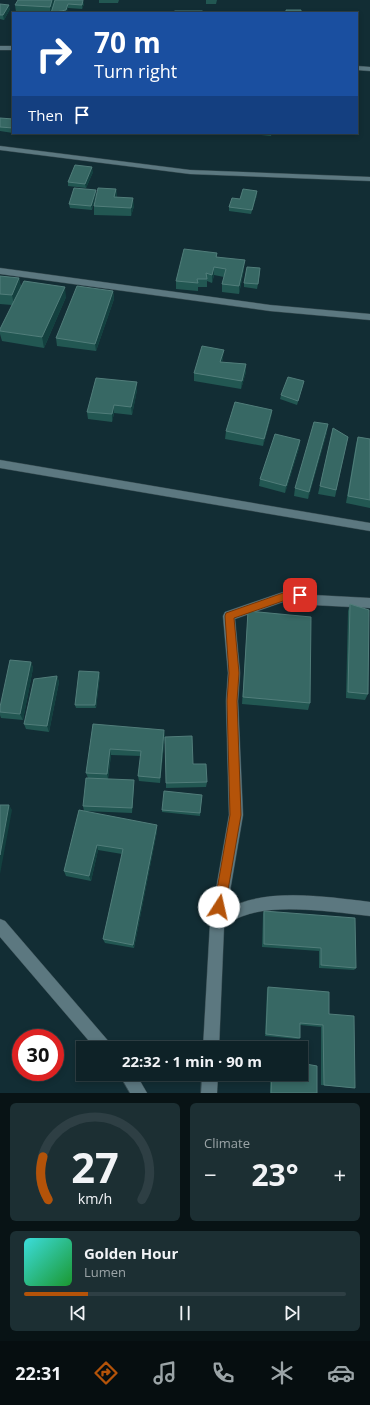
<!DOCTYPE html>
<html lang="en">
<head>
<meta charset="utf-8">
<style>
	body { margin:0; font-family:"Open Sans",sans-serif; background:#1c2f33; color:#f1f3f6; height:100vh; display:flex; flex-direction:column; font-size:15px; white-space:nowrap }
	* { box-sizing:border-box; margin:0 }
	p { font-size:13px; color:#9ba4a7 }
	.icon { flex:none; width:22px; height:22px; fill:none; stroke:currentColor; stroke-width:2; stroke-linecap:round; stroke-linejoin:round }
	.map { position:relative; height:1093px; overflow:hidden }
	.sheet { display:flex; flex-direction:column; gap:10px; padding:10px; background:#081315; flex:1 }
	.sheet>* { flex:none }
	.banner { position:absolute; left:12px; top:12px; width:346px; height:122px; border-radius:0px; box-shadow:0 2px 6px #0003,0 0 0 1px #2e3f44; background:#1a4fa0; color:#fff; overflow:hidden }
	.speed { position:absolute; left:12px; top:1029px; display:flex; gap:8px; font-size:20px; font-weight:700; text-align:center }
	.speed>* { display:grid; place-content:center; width:52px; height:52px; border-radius:50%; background:#0e2227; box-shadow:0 2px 6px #0003,0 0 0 1px #2e3f44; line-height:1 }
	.speed .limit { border:6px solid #d22; background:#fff; color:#111 }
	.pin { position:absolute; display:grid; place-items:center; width:34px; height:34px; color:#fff; margin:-17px; border-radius:8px; box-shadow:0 2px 6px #0006 }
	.me { position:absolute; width:44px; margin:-22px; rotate:10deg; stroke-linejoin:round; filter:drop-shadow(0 0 3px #0008) }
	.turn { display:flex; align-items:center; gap:14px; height:84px; padding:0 16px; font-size:18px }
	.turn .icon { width:52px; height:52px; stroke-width:2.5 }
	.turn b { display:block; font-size:28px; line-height:34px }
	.then { display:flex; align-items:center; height:38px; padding:0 16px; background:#0003; gap:8px; font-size:15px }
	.big { font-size:30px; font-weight:700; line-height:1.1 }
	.sheet .card { flex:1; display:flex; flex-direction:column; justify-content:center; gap:6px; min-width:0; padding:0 14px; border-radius:6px; background:#1c2f33 }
	.sheet .dial { align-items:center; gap:0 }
	.dial svg { height:104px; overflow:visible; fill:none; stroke:#2e3f44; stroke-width:7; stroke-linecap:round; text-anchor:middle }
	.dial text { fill:#f1f3f6; stroke:none }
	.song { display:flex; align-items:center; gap:12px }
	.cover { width:48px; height:48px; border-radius:6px; background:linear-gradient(135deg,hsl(180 70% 55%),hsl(130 70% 35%)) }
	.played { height:4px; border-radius:2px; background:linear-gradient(90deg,#b45309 20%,#2e3f44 20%) }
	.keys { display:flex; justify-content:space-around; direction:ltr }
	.heat { display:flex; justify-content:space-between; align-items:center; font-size:22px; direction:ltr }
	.sheet .tiles { flex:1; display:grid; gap:10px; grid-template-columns:1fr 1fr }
	.card:last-child { grid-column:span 2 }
	.trip { position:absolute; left:76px; top:1041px; width:232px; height:40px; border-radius:0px; background:#0e2227; box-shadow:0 2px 6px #0003,0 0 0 1px #2e3f44; font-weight:700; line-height:40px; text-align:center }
	.dock { display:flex; height:64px; justify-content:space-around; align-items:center; background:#060e10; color:#9ba4a7 }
	.dock .icon { width:28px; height:28px }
	.dock .on { color:#b45309 }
	.dock b { font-size:18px; color:#f1f3f6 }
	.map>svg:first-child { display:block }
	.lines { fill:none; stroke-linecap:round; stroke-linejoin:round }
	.minor-casing { stroke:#364a4f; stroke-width:1 }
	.minor { fill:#5c7880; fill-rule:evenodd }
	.wall { fill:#225752 }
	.shaded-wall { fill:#13403f }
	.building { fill:#376864; stroke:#517d7a }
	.route { fill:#b45309; stroke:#753606 }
</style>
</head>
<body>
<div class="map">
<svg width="370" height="1093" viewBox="0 0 370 1093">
	<rect width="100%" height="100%" fill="#122d34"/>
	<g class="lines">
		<defs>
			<g id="minor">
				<rect x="0" y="46" width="13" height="4"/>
				<path d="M357 66 370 67V71L357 70Z"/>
				<path d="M0 146 190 170 370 177V181L190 174 0 150Z"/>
				<path d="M0 268 270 305 370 314V320L270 311 0 274Z"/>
				<path d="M0 460 370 523V531L0 468Z"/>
				<path d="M300 590 313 595 370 598V608L313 605 300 600 286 601 235 619 240 673 238 701 243 815 227 909C266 887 327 897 370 902V916C334 912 276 903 243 916 236 918 230 923 224 927L219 1048H203L210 923 229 815 226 701 228 673 223 616 225 612 286 591Z"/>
				<path d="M0 919 5 921 110 1043 113 1048H95L0 937Z"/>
				<path d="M119 1074H136L147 1093H130Z"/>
				<path d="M202 1074H218L217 1093H201Z"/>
			</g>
		</defs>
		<use href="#minor" class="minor-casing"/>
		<use href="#minor" class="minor"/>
	</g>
	<g class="wall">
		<path d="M99 0H119L118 3H99Z"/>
		<path d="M206 0H217L216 4H206Z"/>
		<path d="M0 4 10 9 4 20 0 19Z"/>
		<path d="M84 4 82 9 68 8 51 13 16 12 15 5Z"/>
		<path d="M0 118 13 119V133L0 131Z"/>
		<path d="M261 133H272L271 136 261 135Z"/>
		<path d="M93 172 86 188 68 186V182Z"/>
		<path d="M116 189 117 197 134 206 131 216 94 215V206Z"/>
		<path d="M257 191V195L251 214 229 211V207L240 199Z"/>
		<path d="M96 194 92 210 70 208 69 204Z"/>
		<path d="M217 253V257L244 269 239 294 222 292V284L224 277 214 275 212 283 207 281V287H198V291L176 289V281Z"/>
		<path d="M260 273 257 289 244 287V283Z"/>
		<path d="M0 276 19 278 21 287 66 297 44 348 2 341 0 334V329L12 305 0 304Z"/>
		<path d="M113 291 114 299 96 351 57 346 56 338Z"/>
		<path d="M223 358 222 362 246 364V372L241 389 194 381V373Z"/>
		<path d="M304 381 303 385 297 405 280 399 281 395Z"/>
		<path d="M137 382V390L132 415 114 413 112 422 88 419 87 412Z"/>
		<path d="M272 410 271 417 263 446 225 439 226 431Z"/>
		<path d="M333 428 348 437 335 497 318 494Z"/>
		<path d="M327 432 308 499 294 496 295 488Z"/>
		<path d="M358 437 370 439V508L346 503 356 444Z"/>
		<path d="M300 440 299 448 285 493 259 486 260 479Z"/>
		<path d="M350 604 368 694 365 700 346 698 348 611Z"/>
		<path d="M248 611 310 703 308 710 242 704Z"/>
		<path d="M31 662 33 668 23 720 1 718 0 715V707Z"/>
		<path d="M100 675 96 708H76L75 705Z"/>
		<path d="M57 676 59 682 49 732 26 729 24 724Z"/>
		<path d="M93 724 165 735 160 783 139 781 138 776 141 756 111 755 108 779 134 785 132 813 84 811 83 806 105 779 88 778 86 773Z"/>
		<path d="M193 764 207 782 206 787 166 788V783Z"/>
		<path d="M202 795 200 816 162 812V810Z"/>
		<path d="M79 810 157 831 134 948 105 943 103 939 122 854 98 850 91 881 66 876 64 871Z"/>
		<path d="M264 911 356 968 354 970 319 968V951L262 947 263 914Z"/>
		<path d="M268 987 329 1014 355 1088H352L321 1085V1027L300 1025V1038L298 1039 265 1036 267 989Z"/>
		<path d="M272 1041 306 1045V1064L317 1066V1093H270V1074H301V1048H271V1043Z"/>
	</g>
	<g class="shaded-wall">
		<path d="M52 0H57L51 13H50V7Z"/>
		<path d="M83 0 84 4 82 9V5Z"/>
		<path d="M68 4V8L67 13H51Z"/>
		<path d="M9 5 10 9 4 20 3 15Z"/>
		<path d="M92 167 93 172 86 188 85 184Z"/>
		<path d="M116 189 117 197H114Z"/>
		<path d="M96 190V194L92 210 91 206Z"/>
		<path d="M257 191V195L251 214 252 210Z"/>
		<path d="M133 198 134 206 131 216V208Z"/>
		<path d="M245 260 244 269 239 294V286Z"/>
		<path d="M214 267V275L212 283V275Z"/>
		<path d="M19 278 21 288 14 306 12 295Z"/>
		<path d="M65 287 66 297 44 348 42 337Z"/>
		<path d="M113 291 114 299 96 351 95 344Z"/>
		<path d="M224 350 223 358 220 369V362Z"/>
		<path d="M246 364V372L241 389 242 381Z"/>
		<path d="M137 382V390L132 415 131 407Z"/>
		<path d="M114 405V413L112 422V414Z"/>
		<path d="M272 410 271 417 263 446 264 439Z"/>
		<path d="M328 424 327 432 308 499 309 492Z"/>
		<path d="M300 440 299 448 285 493 286 486Z"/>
		<path d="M31 662 33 668 23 720 20 714Z"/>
		<path d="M99 672 100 675 96 708 95 705Z"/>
		<path d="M57 676 59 682 49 732 47 726Z"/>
		<path d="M164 730 165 735 160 783V778Z"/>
		<path d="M110 749 111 755 108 779 107 774Z"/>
		<path d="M134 780V785L132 813V808Z"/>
		<path d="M9 805 12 810 0 874V855Z"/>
		<path d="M157 825V831L134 948 133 945Z"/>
		<path d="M97 845 98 850 91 881 89 876Z"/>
	</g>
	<g class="building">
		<path d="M18 0H52L50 7 15 5Z"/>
		<path d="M55 0H83L82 5 68 4 66 10 51 13Z"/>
		<path d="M0 4 9 5 3 15H0Z"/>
		<path d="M286 10H301V12H306V13H286Z"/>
		<rect x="175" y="11" width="27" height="2"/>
		<path d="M0 118 13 119V128L0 127Z"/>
		<path d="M75 165 92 167 85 184 68 182Z"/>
		<path d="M74 188 96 190 91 206 69 204Z"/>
		<path d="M98 188 116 189 114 197 133 198 131 208 94 206Z"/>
		<path d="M243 189 257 191 252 210 229 207 232 198 240 199Z"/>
		<path d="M184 249 217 253 216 257 245 260 239 286 222 284 226 269 214 267 212 275 206 273 207 279H197L198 283 176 281Z"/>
		<path d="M247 267 260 268 258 284 244 283Z"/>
		<path d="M0 276 19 278 12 295 0 294Z"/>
		<path d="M24 281 65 287 42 337 0 331V329Z"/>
		<path d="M77 286 113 291 95 344 56 338Z"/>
		<path d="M202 346 224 350 220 362 246 364 242 381 194 373Z"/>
		<path d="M288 377 304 381 298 401 281 395Z"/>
		<path d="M96 378 137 382 131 407 114 405 112 414 87 412Z"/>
		<path d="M235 402 272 410 264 439 226 431Z"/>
		<path d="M314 422 328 424 309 492 295 488Z"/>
		<path d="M333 428 348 437 336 490 320 486Z"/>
		<path d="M275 434 300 440 286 486 260 479Z"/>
		<path d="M358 437 370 439V500L348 496Z"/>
		<path d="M350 604 369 610 368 694 348 692Z"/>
		<path d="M248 611 311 617 310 703 243 697Z"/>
		<path d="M10 660 31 662 20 714 0 712V707Z"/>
		<path d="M79 671 99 672 95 705H75Z"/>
		<path d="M57 676 47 726 24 724 34 679Z"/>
		<path d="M93 724 164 730 160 778 138 776 141 751 110 749 107 774 86 773Z"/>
		<path d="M192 736 193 764H206L207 782 166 783 165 737Z"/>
		<path d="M86 778 134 780 132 808 83 806Z"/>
		<path d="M164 791 202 795 200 813 162 810Z"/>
		<path d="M0 805H9L0 855Z"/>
		<path d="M79 810 157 825 133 945 103 939 123 849 97 845 89 876 64 871Z"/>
		<path d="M264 911 355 918 356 968 321 965V948L264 944Z"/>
		<path d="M268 987 329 992V1014L354 1016 355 1088 324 1085 323 1025 300 1023V1038L266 1034Z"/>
		<path d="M272 1041 306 1045V1064L317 1066V1093H271L272 1074H301V1048H272Z"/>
	</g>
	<path class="route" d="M300 591 303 592V598L286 600 234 618 239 673 237 701 241 815 225 907 224 911 219 913 215 911 214 907 230 815 227 701 229 673 225 616 226 613 286 592Z"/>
</svg>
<div class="speed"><div class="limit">30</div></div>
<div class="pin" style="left:300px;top:595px;background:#d93025"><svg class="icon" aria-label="arrive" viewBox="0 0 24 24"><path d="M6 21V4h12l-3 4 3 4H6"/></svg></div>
<svg class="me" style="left:219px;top:907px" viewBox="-20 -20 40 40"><circle r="19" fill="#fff"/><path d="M0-13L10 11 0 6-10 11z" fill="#b45309"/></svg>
<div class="trip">22:32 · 1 min · 90 m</div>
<div class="banner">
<div class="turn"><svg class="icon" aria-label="right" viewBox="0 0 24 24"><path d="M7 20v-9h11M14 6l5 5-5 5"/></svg><div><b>70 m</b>Turn right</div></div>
<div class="then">Then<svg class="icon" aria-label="arrive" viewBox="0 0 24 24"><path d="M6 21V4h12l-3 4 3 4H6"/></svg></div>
</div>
</div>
<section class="sheet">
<div class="tiles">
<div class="card dial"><svg viewBox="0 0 100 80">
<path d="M14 69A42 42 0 1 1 86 69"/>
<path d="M14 69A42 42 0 0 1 10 36" stroke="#b45309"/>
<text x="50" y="56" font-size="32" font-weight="700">27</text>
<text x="50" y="72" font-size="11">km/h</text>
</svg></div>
<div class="card"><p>Climate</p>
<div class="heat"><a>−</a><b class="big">23°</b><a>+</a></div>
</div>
<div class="card">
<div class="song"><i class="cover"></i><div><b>Golden Hour</b><p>Lumen</p></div></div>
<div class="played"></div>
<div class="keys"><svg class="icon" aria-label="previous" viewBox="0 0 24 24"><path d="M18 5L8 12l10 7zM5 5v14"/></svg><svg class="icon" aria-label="pause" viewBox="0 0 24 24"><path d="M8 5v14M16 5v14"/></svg><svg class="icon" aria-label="next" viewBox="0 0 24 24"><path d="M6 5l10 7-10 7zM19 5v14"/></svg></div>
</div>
</div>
</section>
<nav class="dock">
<b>22:31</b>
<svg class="icon on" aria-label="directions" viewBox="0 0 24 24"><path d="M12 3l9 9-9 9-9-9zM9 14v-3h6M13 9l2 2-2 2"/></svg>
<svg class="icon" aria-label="music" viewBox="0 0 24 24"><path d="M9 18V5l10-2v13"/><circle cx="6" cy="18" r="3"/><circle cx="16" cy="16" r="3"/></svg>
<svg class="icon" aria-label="phone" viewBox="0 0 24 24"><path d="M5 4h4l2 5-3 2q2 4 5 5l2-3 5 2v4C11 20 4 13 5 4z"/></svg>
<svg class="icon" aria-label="climate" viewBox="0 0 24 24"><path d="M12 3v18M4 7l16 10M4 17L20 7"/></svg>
<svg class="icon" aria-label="car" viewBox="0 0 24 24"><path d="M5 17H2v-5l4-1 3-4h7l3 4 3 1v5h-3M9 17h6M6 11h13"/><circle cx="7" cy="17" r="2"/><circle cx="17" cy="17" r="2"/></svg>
</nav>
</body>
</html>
